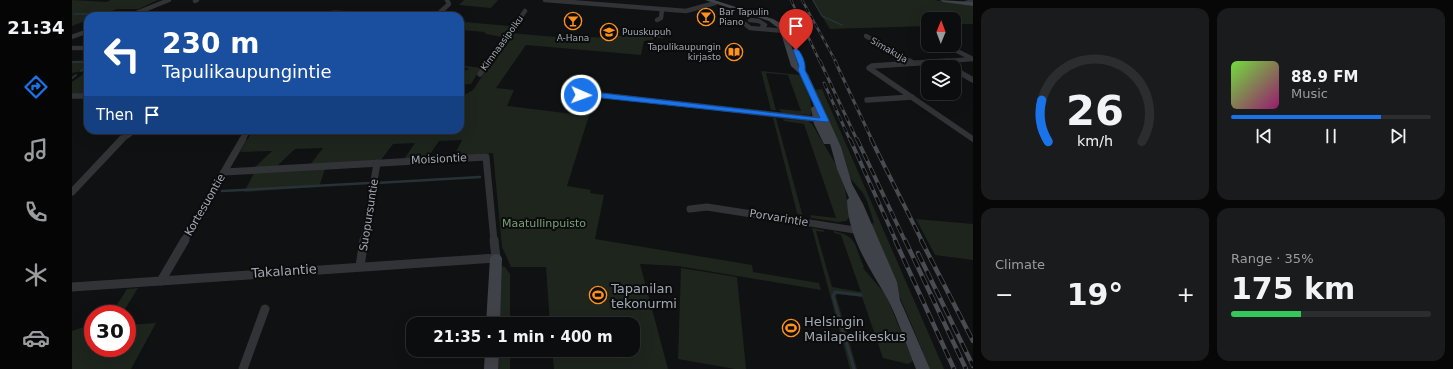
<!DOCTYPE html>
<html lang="en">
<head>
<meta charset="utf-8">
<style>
	body { margin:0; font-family:"DejaVu Sans",sans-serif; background:#1a1b1c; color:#f1f3f6; height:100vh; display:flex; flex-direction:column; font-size:15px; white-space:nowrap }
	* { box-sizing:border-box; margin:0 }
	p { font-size:13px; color:#9a9c9e }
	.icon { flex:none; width:22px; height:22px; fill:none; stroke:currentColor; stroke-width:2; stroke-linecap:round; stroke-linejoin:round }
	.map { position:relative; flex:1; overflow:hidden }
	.sheet { display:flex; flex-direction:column; gap:8px; padding:8px; background:#070708; width:480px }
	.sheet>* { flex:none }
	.hud { position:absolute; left:12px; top:12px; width:380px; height:122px; border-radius:12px; box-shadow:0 4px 16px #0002,0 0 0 1px #2c2d2e; background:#1a4fa0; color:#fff; overflow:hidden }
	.needle { width:26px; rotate:1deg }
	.controls { position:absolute; left:849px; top:12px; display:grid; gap:8px }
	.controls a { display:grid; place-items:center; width:40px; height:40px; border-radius:8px; background:#0c0d0e; box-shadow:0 4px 16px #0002,0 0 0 1px #2c2d2e; font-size:20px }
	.speed { position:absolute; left:12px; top:305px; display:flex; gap:8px; font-size:20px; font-weight:700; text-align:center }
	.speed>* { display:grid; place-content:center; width:52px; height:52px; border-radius:50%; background:#0c0d0e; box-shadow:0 4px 16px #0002,0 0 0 1px #2c2d2e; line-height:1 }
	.speed .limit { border:6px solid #d22; background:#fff; color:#111 }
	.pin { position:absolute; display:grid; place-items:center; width:34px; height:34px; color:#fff; margin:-41px -17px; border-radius:50% 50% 50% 0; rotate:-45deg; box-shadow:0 0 4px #0007 }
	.pin .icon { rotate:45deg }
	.me { position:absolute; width:44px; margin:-22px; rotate:92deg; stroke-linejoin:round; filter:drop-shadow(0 0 3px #0008) }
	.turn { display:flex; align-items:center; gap:14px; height:84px; padding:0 12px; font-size:18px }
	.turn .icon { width:52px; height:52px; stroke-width:2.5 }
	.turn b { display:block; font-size:28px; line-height:34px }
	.then { display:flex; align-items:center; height:38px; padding:0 12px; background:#0003; gap:8px; font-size:15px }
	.big { font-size:30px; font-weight:800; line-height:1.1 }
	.sheet .tile { flex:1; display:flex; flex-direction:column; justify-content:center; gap:6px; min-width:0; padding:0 14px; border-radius:12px; background:#1a1b1c }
	.sheet .dial { align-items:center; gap:0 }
	.dial svg { height:104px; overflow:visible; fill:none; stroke:#2c2d2e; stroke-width:7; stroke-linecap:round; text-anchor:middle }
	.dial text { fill:#f1f3f6; stroke:none }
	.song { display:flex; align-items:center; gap:12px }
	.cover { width:48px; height:48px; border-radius:6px; background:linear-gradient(135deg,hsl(100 70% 55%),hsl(320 70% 35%)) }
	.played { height:4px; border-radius:2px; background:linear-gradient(90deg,#1a73e8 75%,#2c2d2e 75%) }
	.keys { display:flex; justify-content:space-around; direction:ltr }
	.heat { display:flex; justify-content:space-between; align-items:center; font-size:22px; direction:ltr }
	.charge { height:6px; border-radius:3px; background:linear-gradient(90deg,#34c759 35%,#2c2d2e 0) }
	.sheet .tiles { flex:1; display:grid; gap:8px; grid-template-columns:repeat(2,1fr) }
	.trip { position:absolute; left:334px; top:317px; width:234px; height:40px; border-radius:12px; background:#0c0d0e; box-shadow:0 4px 16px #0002,0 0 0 1px #2c2d2e; font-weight:800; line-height:40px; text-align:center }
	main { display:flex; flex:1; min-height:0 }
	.tab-bar { display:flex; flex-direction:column; width:72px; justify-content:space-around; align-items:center; background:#050506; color:#9a9c9e }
	.tab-bar .icon { width:28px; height:28px }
	.tab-bar .on { color:#1a73e8 }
	.tab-bar b { font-size:18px; color:#f1f3f6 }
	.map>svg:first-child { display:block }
	.green { fill:#1d251d }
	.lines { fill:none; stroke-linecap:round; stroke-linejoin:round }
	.stream-far3 { stroke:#263237; stroke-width:1.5 }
	.stream-far2 { stroke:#263237; stroke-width:2 }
	.stream-far1 { stroke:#263237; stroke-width:2.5 }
	.stream { stroke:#263237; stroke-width:3 }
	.street-far3 { stroke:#313337; stroke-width:4.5 }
	.street-far2 { stroke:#313337; stroke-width:5.5 }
	.street-far1 { stroke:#313337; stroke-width:7 }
	.street { stroke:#313337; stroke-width:9 }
	.secondary { fill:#3f4248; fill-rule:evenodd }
	.rail-far3-casing { stroke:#484b51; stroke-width:2.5 }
	.rail-far2-casing { stroke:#484b51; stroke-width:3 }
	.rail-far1-casing { stroke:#484b51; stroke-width:4 }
	.rail-casing { stroke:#484b51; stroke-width:4.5 }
	.rail-far3 { stroke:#0c0c0d; stroke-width:1.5; stroke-dasharray:4.5; stroke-linecap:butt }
	.rail-far2 { stroke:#0c0c0d; stroke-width:2; stroke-dasharray:6; stroke-linecap:butt }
	.rail-far1 { stroke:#0c0c0d; stroke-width:2.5; stroke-dasharray:8; stroke-linecap:butt }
	.rail { stroke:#0c0c0d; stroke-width:3; stroke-dasharray:10; stroke-linecap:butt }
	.route { fill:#1a73e8; stroke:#114b97 }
	.labels { text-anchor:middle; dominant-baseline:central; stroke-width:4; stroke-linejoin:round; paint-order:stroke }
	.far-poi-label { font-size:9px; fill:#a0a9b4; stroke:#0c0c0d; text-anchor:start }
	.far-street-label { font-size:9px; fill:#a0a9b4; stroke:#0c0c0d }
	.street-label { font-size:11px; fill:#a0a9b4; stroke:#0c0c0d }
	.park-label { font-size:11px; fill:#79a175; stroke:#0c0c0d }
	.near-street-label { font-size:13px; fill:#a0a9b4; stroke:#0c0c0d }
	.near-poi-label { font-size:13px; fill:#a0a9b4; stroke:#0c0c0d; text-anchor:start }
</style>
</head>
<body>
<main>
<nav class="tab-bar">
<b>21:34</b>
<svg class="icon on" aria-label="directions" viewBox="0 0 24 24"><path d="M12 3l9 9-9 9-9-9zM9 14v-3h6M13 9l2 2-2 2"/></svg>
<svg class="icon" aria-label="music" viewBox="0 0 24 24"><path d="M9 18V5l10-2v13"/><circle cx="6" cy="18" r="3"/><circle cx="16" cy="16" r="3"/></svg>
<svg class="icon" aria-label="phone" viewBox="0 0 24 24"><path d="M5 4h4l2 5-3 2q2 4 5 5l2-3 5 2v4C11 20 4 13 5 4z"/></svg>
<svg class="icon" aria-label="climate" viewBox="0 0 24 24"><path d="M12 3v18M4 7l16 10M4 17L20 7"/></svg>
<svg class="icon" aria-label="car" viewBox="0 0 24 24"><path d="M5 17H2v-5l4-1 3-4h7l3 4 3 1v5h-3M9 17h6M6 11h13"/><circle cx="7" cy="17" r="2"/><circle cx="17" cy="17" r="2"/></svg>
</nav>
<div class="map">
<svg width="901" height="369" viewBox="0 0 901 369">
	<rect width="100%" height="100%" fill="#101112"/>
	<g class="green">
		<path d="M0 0 35 2 39 0H86L67 9H45L27 16H16V20L0 26Z"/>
		<path d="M392 0H426L419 8 387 5Z"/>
		<path d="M740 0H862L901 6V24H882V19H856V26L758 29Z"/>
		<path d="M261 10H263L296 13 292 16 254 15Z"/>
		<path d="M388 21 393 22 439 26 432 36 430 37 414 34 412 32 389 30Z"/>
		<path d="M561 32 599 36 572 41 569 55 454 45 424 88 442 90 435 106 509 115 512 108 519 109 495 186 519 190 518 193 532 195 523 239 680 265 681 272 747 283 749 290 606 266 568 264 596 369H482L480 350H561V324H478L474 267H439L430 247 421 153 382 156 390 140 367 141 356 157 332 159 343 143 321 144 309 160 238 165 251 148 223 149 204 167 182 168 200 151 168 152 181 130H388V97L401 90 439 33 517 40 519 37 537 38 538 35 560 37Z"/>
		<path d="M16 60V68L11 71 0 73V61Z"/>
		<path d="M388 65 409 68 399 84 388 85V70L392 71 397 69 393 67 388 68Z"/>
		<path d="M16 71V94H0V82Z"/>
		<path d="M689 71 728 75C734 86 742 103 739 115L710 113 707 109 729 111 716 75 694 73 704 110H699Z"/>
		<path d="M750 89 872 369H858L799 228V224L802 223 795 201 791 193 779 179 742 90Z"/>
		<path d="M701 118H704L731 217 725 213Z"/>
		<path d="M711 119 736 121 740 124 763 163 773 189 778 217 774 221 766 222 739 218 738 215 764 218 732 124 712 121Z"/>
		<path d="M253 169 247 187 172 192 182 173Z"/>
		<path d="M844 219 901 224V260L863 255Z"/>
		<path d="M740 228 751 230 753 232 744 231 760 287 789 292 769 235 762 233V231C787 237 782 246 792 267L791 268 814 295 841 361 836 364 811 358 790 297 765 294 764 296 785 369H778Z"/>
		<path d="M427 265 433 267 438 274V324H426Z"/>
		<path d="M609 268 665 277 674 369H663L606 359Z"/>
		<path d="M66 288 50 314H39L55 289Z"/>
		<path d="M84 323 59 369H0V331L21 324V348H55V325Z"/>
		<rect x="425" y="350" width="13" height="19"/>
	</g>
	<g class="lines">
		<g class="stream-far3">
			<path d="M741 0 750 16 770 25"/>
			<path d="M2 14H21"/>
		</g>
		<g class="stream-far2">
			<path d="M0 62H16"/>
			<path d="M9 71 16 66"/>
			<path d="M0 78 4 75"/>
		</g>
		<g class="stream-far1">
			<path d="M304 183 408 177"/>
			<path d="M150 191 297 183"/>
		</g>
		<path class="stream" d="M782 369 761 296 763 292 789 295"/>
		<g class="street-far3">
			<path d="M473 0 614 11 643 3"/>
			<path d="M123 1 125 0"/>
			<path d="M894 3 901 1"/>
			<path d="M57 16 97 0"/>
			<path d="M364 16 377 4 375 0"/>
			<path d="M585 20 589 18 590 9"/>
			<path d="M678 20 687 21 693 25 690 27"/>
			<path d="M673 24 678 28 713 31"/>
			<path d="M850 33 856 36"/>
			<path d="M794 36 839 62"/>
			<path d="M0 37 16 31"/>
			<path d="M873 45 901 59"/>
			<path d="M0 48H16"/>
			<path d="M417 62 453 11"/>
			<path d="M862 62 901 59"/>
		</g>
		<g class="street-far2">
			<path d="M837 61 841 63"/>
			<path d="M876 61 800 66 797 68 901 139"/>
			<path d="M882 69 901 80"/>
			<path d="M408 74 417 61"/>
			<path d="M509 95 520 94 751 120"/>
			<path d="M0 96H16"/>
			<path d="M795 100 840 97"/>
			<path d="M49 140 59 133"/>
			<path d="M170 140 176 130"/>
		</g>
		<g class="street-far1">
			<path d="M152 172 414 157 422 241"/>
			<path d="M0 192 50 139"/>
			<path d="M618 209 635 207 789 231"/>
			<path d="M112 241 171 139"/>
			<path d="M292 241 305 163"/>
		</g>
		<g class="street">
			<path d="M288 266 292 240"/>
			<path d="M89 281 113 240"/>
			<path d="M0 287 424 258 422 240"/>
			<path d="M171 369 193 309"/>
		</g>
		<g class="secondary">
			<path d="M633 0H642L701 19 710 24 721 35 716 36 726 65 736 74 769 147 780 184 791 204 825 282 828 300 858 369H844C835 347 826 319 815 298 797 267 776 237 775 200L777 198 765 169 759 147 758 144H752L742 124 739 108 742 106 729 75 719 66 709 33 710 31 697 21Z"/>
			<path d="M868 0 901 2V6L871 2Z"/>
			<path d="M424 254 428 255 430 258 428 324H414L418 258 420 255Z"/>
			<path d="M413 350H427L426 369H412Z"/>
		</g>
		<defs>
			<g id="rail-far3">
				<path d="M719 0 748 62"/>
				<path d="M730 0 764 62"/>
			</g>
			<g id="rail-far2">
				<path d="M748 61 785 140"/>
				<path d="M763 61 800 140"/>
				<path d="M752 83 778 140"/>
			</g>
			<g id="rail-far1">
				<path d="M778 139 824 241"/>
				<path d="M785 139 833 241"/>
				<path d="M799 139 850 241"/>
			</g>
			<g id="rail">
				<path d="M823 240 882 369"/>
				<path d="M833 240 894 369"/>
				<path d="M849 240 901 341"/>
				<path d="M846 253 901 366"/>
			</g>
		</defs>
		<use href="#rail-far3" class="rail-far3-casing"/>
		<use href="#rail-far2" class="rail-far2-casing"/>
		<use href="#rail-far1" class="rail-far1-casing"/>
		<use href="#rail" class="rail-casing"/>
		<use href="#rail-far3" class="rail-far3"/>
		<use href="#rail-far2" class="rail-far2"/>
		<use href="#rail-far1" class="rail-far1"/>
		<use href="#rail" class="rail"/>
	</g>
	<path class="route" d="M724 48C730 52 734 64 733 70L757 121 755 122 520 97H509L506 95 509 93 520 92 748 118 726 70 727 66 721 50Z"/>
	<defs>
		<symbol id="bar-ring" viewBox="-11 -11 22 22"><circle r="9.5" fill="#0c0c0d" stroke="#ff921c" stroke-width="1.5"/><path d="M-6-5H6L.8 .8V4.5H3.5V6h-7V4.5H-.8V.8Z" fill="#ff921c"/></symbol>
		<symbol id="school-ring" viewBox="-11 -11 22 22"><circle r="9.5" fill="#0c0c0d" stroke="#ff921c" stroke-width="1.5"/><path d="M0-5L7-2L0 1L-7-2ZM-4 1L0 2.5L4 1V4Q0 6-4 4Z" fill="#ff921c"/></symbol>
		<symbol id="library-ring" viewBox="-11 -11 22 22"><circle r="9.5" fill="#0c0c0d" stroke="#ff921c" stroke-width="1.5"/><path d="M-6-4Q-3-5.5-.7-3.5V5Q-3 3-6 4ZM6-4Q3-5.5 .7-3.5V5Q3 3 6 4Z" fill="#ff921c"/></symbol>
		<symbol id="stadium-ring" viewBox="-11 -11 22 22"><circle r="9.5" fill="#0c0c0d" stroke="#ff921c" stroke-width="1.5"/><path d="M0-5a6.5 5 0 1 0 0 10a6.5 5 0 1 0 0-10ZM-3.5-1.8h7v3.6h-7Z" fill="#ff921c"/></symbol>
	</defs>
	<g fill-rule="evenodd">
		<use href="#bar-ring" x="624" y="7" width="20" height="20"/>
		<use href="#bar-ring" x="491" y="11" width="20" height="20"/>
		<use href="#school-ring" x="527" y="22" width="20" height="20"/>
		<use href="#library-ring" x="652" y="42" width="20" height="20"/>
		<use href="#stadium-ring" x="516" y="285" width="20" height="20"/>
		<use href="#stadium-ring" x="709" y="318" width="20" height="20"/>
	</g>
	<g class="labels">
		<g class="far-poi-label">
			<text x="647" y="12">Bar Tapulin<tspan x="647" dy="10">Piano</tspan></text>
			<text x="550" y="32">Puuskupuh</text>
			<text x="501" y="38" text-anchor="middle">A-Hana</text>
			<text x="649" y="47" text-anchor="end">Tapulikaupungin<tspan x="649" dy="10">kirjasto</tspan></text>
		</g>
		<g class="far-street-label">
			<text transform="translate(430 43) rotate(-54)">Kimnaasipolku</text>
			<text transform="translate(817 50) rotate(30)">Simakuja</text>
		</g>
		<g class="street-label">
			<text transform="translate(367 159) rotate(-3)">Moisiontie</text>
			<text transform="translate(133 205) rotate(-60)">Kortesuontie</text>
			<text transform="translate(297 215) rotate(-81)">Suopursuntie</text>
			<text transform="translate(707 218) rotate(9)">Porvarintie</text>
		</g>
		<g class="park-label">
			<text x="472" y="223">Maatullinpuisto</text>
		</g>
		<g class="near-street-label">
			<text transform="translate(212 271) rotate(-4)">Takalantie</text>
		</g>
		<g class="near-poi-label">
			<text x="539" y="288">Tapanilan<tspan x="539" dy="15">tekonurmi</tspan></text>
			<text x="732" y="321">Helsingin<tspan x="732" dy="15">Mailapelikeskus</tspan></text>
		</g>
	</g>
</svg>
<div class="controls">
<a><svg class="needle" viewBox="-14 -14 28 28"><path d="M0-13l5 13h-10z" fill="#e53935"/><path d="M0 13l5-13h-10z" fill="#9a9c9e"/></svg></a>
<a><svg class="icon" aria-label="layers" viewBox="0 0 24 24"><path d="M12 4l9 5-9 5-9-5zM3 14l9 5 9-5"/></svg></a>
</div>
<div class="speed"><div class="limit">30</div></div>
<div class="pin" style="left:724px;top:50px;background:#d93025"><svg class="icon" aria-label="arrive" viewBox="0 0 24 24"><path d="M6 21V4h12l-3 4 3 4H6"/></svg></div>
<svg class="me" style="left:509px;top:95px" viewBox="-20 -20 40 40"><circle r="17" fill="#1a73e8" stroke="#fff" stroke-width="3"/><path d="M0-11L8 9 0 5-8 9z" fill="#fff"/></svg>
<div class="trip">21:35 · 1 min · 400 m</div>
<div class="hud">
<div class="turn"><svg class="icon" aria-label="left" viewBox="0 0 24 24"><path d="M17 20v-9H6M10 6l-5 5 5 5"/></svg><div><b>230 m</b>Tapulikaupungintie</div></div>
<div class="then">Then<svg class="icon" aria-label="arrive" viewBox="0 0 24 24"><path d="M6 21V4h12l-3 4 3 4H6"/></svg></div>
</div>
</div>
<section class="sheet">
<div class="tiles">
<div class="tile dial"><svg viewBox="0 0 100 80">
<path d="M14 69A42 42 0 1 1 86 69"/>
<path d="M14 69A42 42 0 0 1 9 37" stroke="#1a73e8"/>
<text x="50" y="56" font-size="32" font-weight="700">26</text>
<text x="50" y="72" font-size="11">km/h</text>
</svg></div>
<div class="tile">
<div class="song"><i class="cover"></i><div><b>88.9 FM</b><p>Music</p></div></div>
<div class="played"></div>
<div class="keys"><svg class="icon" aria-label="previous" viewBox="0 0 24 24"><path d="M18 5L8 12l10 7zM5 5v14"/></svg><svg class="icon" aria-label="pause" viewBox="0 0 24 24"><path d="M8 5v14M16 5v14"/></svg><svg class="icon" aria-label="next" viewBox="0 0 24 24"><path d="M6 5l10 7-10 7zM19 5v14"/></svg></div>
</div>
<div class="tile"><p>Climate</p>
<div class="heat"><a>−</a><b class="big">19°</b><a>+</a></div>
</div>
<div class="tile"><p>Range · 35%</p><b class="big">175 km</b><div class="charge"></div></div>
</div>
</section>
</main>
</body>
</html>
